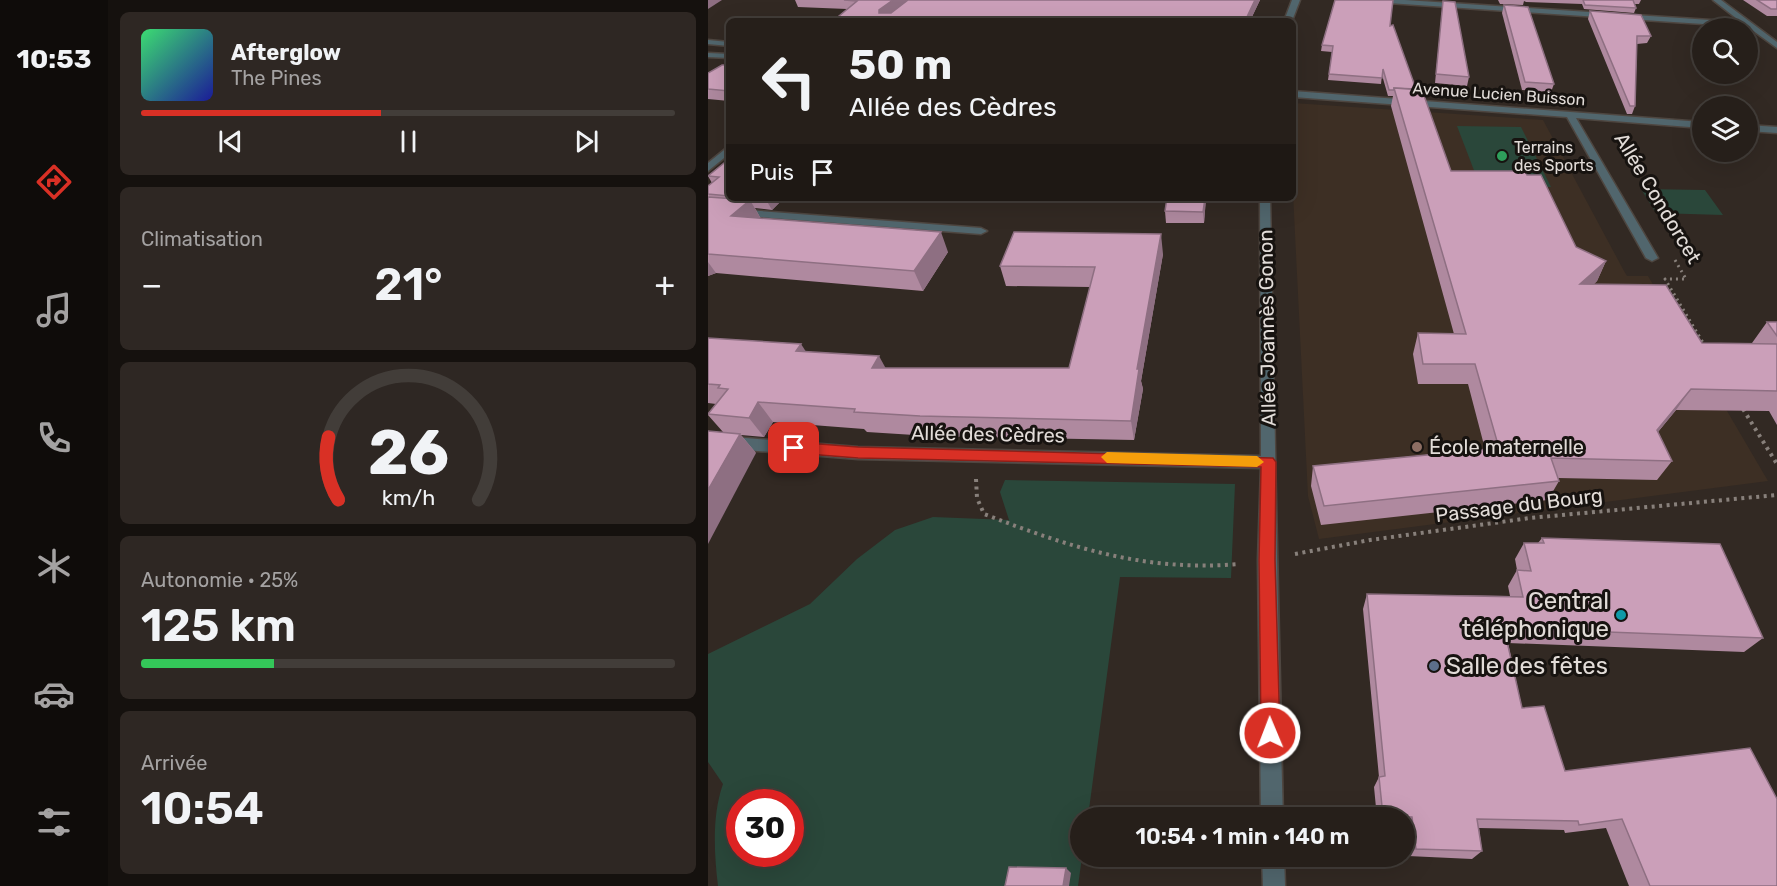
<!DOCTYPE html>
<html lang="fr">
<head>
<meta charset="utf-8">
<style>
	body { margin:0; font-family:Rubik,sans-serif; background:#2e2723; color:#f1f3f6; height:100vh; display:flex; flex-direction:column; font-size:22px; white-space:nowrap }
	* { box-sizing:border-box; margin:0 }
	p { font-size:20px; color:#a4a2a2 }
	.icon { flex:none; width:33px; height:33px; fill:none; stroke:currentColor; stroke-width:2; stroke-linecap:round; stroke-linejoin:round }
	.map { position:relative; flex:1; overflow:hidden }
	.panel { display:flex; flex-direction:column; gap:12px; padding:12px; background:#15110e; width:600px }
	.panel>* { flex:none }
	.banner { position:absolute; left:18px; top:18px; width:570px; height:183px; border-radius:9px; box-shadow:0 6px 24px #0002,0 0 0 2px #423d39; background:#261f1a; color:#f1f3f6; overflow:hidden }
	.fabs { position:absolute; left:984px; top:18px; display:grid; gap:12px }
	.fabs a { display:grid; place-items:center; width:66px; height:66px; border-radius:50%; background:#261f1a; box-shadow:0 6px 24px #0002,0 0 0 2px #423d39; font-size:30px }
	.speed { position:absolute; left:18px; top:789px; display:flex; gap:12px; font-size:30px; font-weight:700; text-align:center }
	.speed>* { display:grid; place-content:center; width:78px; height:78px; border-radius:50%; background:#261f1a; box-shadow:0 6px 24px #0002,0 0 0 2px #423d39; line-height:1 }
	.speed .limit { border:9px solid #d22; background:#fff; color:#111 }
	.pin { position:absolute; display:grid; place-items:center; width:51px; height:51px; color:#fff; margin:-26px; border-radius:12px; box-shadow:0 3px 9px #0006 }
	.me { position:absolute; width:66px; margin:-33px; rotate:359deg; stroke-linejoin:round; filter:drop-shadow(0 0 4px #0008) }
	.turn { display:flex; align-items:center; gap:21px; height:126px; padding:0 24px; font-size:27px }
	.turn .icon { width:78px; height:78px; stroke-width:2.5 }
	.turn b { display:block; font-size:42px; line-height:51px }
	.then { display:flex; align-items:center; height:57px; padding:0 24px; background:#0003; gap:12px; font-size:22px }
	.big { font-size:45px; font-weight:600; line-height:1.1 }
	.panel .tile { flex:1; display:flex; flex-direction:column; justify-content:center; gap:9px; min-width:0; padding:0 21px; border-radius:9px; background:#2e2723 }
	.panel .dial { align-items:center; gap:0 }
	.dial svg { height:156px; overflow:visible; fill:none; stroke:#423d39; stroke-width:7; stroke-linecap:round; text-anchor:middle }
	.dial text { fill:#f1f3f6; stroke:none }
	.song { display:flex; align-items:center; gap:18px }
	.cover { width:72px; height:72px; border-radius:9px; background:linear-gradient(135deg,hsl(140 70% 55%),hsl(240 70% 35%)) }
	.played { height:6px; border-radius:3px; background:linear-gradient(90deg,#d93025 45%,#423d39 45%) }
	.keys { display:flex; justify-content:space-around; direction:ltr }
	.heat { display:flex; justify-content:space-between; align-items:center; font-size:33px; direction:ltr }
	.charge { height:9px; border-radius:4px; background:linear-gradient(90deg,#34c759 25%,#423d39 0) }
	.trip { position:absolute; left:362px; top:807px; width:345px; height:60px; border-radius:30px; background:#261f1a; box-shadow:0 6px 24px #0002,0 0 0 2px #423d39; font-weight:600; line-height:60px; text-align:center }
	main { display:flex; flex:1; min-height:0 }
	.dock { display:flex; flex-direction:column; width:108px; justify-content:space-around; align-items:center; background:#0f0c0a; color:#a4a2a2 }
	.dock .icon { width:42px; height:42px }
	.dock .on { color:#d93025 }
	.dock b { font-size:27px; color:#f1f3f6 }
	.map>svg:first-child { display:block }
	.built { fill:#3d2f24 }
	.green { fill:#2a473a; fill-rule:evenodd }
	.lines { fill:none; stroke-linecap:round; stroke-linejoin:round }
	.lane-casing { stroke:#4e4640; stroke-width:3 }
	.street-casing { stroke:#4e4640; stroke-width:3 }
	.path-far1 { stroke:#88807b; stroke-width:3; stroke-dasharray:2 4; stroke-linecap:butt }
	.path { stroke:#88807b; stroke-width:4; stroke-dasharray:3 4.5; stroke-linecap:butt }
	.lane { fill:#51666d; fill-rule:evenodd }
	.street { fill:#51666d; fill-rule:evenodd }
	.wall { fill:#af899f }
	.shaded-wall { fill:#8e6f82 }
	.building { fill:#cb9fb9; stroke:#8e6f82; stroke-width:1.5 }
	.route { fill:#d93025; stroke:#8d1f18; stroke-width:1.5 }
	.slow { fill:#f59e0b }
	.leisure-dot { fill:#2e9e5b; stroke:#171310; stroke-width:2 }
	.education-dot { fill:#8d6e63; stroke:#171310; stroke-width:2 }
	.culture-dot { fill:#0f9aa8; stroke:#171310; stroke-width:2 }
	.service-dot { fill:#5c6f8a; stroke:#171310; stroke-width:2 }
	.labels { text-anchor:middle; dominant-baseline:central; stroke-width:6; stroke-linejoin:round; paint-order:stroke }
	.far-street-label { font-size:16px; fill:#e2dcd8; stroke:#171310 }
	.far-poi-label { font-size:16px; fill:#e2dcd8; stroke:#171310; text-anchor:start }
	.street-label { font-size:20px; fill:#e2dcd8; stroke:#171310 }
	.poi-label { font-size:20px; fill:#e2dcd8; stroke:#171310; text-anchor:start }
	.near-poi-label { font-size:24px; fill:#e2dcd8; stroke:#171310; text-anchor:end }
</style>
</head>
<body>
<main>
<nav class="dock">
<b>10:53</b>
<svg class="icon on" aria-label="directions" viewBox="0 0 24 24"><path d="M12 3l9 9-9 9-9-9zM9 14v-3h6M13 9l2 2-2 2"/></svg>
<svg class="icon" aria-label="music" viewBox="0 0 24 24"><path d="M9 18V5l10-2v13"/><circle cx="6" cy="18" r="3"/><circle cx="16" cy="16" r="3"/></svg>
<svg class="icon" aria-label="phone" viewBox="0 0 24 24"><path d="M5 4h4l2 5-3 2q2 4 5 5l2-3 5 2v4C11 20 4 13 5 4z"/></svg>
<svg class="icon" aria-label="climate" viewBox="0 0 24 24"><path d="M12 3v18M4 7l16 10M4 17L20 7"/></svg>
<svg class="icon" aria-label="car" viewBox="0 0 24 24"><path d="M5 17H2v-5l4-1 3-4h7l3 4 3 1v5h-3M9 17h6M6 11h13"/><circle cx="7" cy="17" r="2"/><circle cx="17" cy="17" r="2"/></svg>
<svg class="icon" aria-label="filters" viewBox="0 0 24 24"><path d="M4 7h16M4 17h16"/><circle cx="9" cy="7" r="2"/><circle cx="15" cy="17" r="2"/></svg>
</nav>
<section class="panel">
<div class="tile">
<div class="song"><i class="cover"></i><div><b>Afterglow</b><p>The Pines</p></div></div>
<div class="played"></div>
<div class="keys"><svg class="icon" aria-label="previous" viewBox="0 0 24 24"><path d="M18 5L8 12l10 7zM5 5v14"/></svg><svg class="icon" aria-label="pause" viewBox="0 0 24 24"><path d="M8 5v14M16 5v14"/></svg><svg class="icon" aria-label="next" viewBox="0 0 24 24"><path d="M6 5l10 7-10 7zM19 5v14"/></svg></div>
</div>
<div class="tile"><p>Climatisation</p>
<div class="heat"><a>−</a><b class="big">21°</b><a>+</a></div>
</div>
<div class="tile dial"><svg viewBox="0 0 100 80">
<path d="M14 69A42 42 0 1 1 86 69"/>
<path d="M14 69A42 42 0 0 1 9 37" stroke="#d93025"/>
<text x="50" y="56" font-size="32" font-weight="700">26</text>
<text x="50" y="72" font-size="11">km/h</text>
</svg></div>
<div class="tile"><p>Autonomie · 25%</p><b class="big">125 km</b><div class="charge"></div></div>
<div class="tile"><p>Arrivée</p><b class="big">10:54</b></div>
</section>
<div class="map">
<svg width="1069" height="886" viewBox="0 0 1069 886">
	<rect width="100%" height="100%" fill="#322923"/>
	<path class="built" d="M585 103 835 120 916 271 919 276H940L1060 481 611 539 600 496 585 193Z"/>
	<g class="green">
		<path d="M749 126 813 127 843 187 772 186Z"/>
		<path d="M933 189 997 190 1015 215 948 213Z"/>
		<path d="M297 480 527 484 523 578 412 577 380 817 372 818V856L374 857 370 886H10C6 853 4 815 15 784L0 762V654L102 604 149 559 187 530 225 517 301 520 292 492ZM32 802H82V854H32Z"/>
	</g>
	<g class="lines">
		<defs>
			<path id="lane" d="M0 207 273 228 279 231 273 234 0 213Z"/>
			<g id="street">
				<path d="M584 0H592L584 21H576Z"/>
				<path d="M661 0H697L1033 22 1005 0H1013L1069 42V48L1040 27 665 2Z"/>
				<path d="M0 40 21 42V46L0 44Z"/>
				<path d="M0 53 21 54V58L0 57Z"/>
				<path d="M585 91 994 122V128L868 118 950 258 944 261 938 258 859 117 585 97Z"/>
				<path d="M1040 125 1069 127V133L1040 131Z"/>
				<path d="M21 146V154L0 171V163Z"/>
				<path d="M552 198H562C567 405 569 611 575 818H553L550 560 553 468 150 459 0 447V435L150 447 553 456Z"/>
				<path d="M554 856H576L577 886H555Z"/>
			</g>
		</defs>
		<use href="#lane" class="lane-casing"/>
		<use href="#street" class="street-casing"/>
		<path class="path-far1" d="M967 260 978 279H957L997 346"/>
		<g class="path">
			<path d="M1035 409 1069 464"/>
			<path d="M268 479 269 498 276 514C364 548 437 572 532 564"/>
			<path d="M587 554 662 540 822 518 1069 495"/>
		</g>
		<use href="#lane" class="lane"/>
		<use href="#street" class="street"/>
	</g>
	<g class="wall">
		<path d="M87 0H552L542 21H125L139 9 90 7Z"/>
		<path d="M790 0H933L931 4H926L928 8 926 13 876 9 874 4 818 2 816 1 815 5 792 4Z"/>
		<path d="M1035 0H1069V16H1059Z"/>
		<path d="M735 1 761 77 759 86 727 83Z"/>
		<path d="M796 5 846 84 843 92 814 90 794 13Z"/>
		<path d="M882 11 943 36 939 43 929 44 927 106 924 114H919L880 19Z"/>
		<path d="M682 26 708 89 743 171 868 247 898 261 889 281 886 284 994 343 1045 344 1044 343 1059 322H1069V425L1061 411 968 410 950 432 964 461 949 480 850 478 851 481 840 500 613 525 603 486 605 466 777 449 760 384H710L705 354 710 333 746 334 683 106 685 96H680L674 75 673 84 620 80 624 52 613 51 614 45Z"/>
		<path d="M21 65V101L0 99V73Z"/>
		<path d="M21 159V198H76L64 210 47 208 53 219 240 252 215 291 8 273 0 276V186L4 183 0 176Z"/>
		<path d="M498 198 496 223H458L457 211Z"/>
		<path d="M455 254 433 381 435 389 426 440 222 436 159 432 156 429 65 422 56 437 33 435 48 453 15 432 0 415 8 404 0 403V338L97 351 177 368H361L382 287 298 286 292 266Z"/>
		<path d="M834 538 1055 638 1036 652 800 643 814 708 857 771 1069 886H921L898 828 857 833 856 830 771 828 774 851 764 859 700 856 696 826V818H669L666 787 671 777 655 609 659 594 802 596 800 586 809 570 807 559 816 543H830Z"/>
	</g>
	<g class="shaded-wall">
		<path d="M0 0H14L0 9Z"/>
		<path d="M185 0H201L175 19 171 13V10Z"/>
		<path d="M547 0H552L542 21H537Z"/>
		<path d="M57 198H76L64 210Z"/>
		<path d="M497 198H498L496 223 495 212Z"/>
		<path d="M42 200 53 219 23 216Z"/>
		<path d="M233 232 240 252 215 291 206 271Z"/>
		<path d="M453 234 455 254 433 381 435 389 426 440 423 421 429 369Z"/>
		<path d="M898 261 889 281 863 304 872 284Z"/>
		<path d="M0 262 8 273 0 276Z"/>
		<path d="M93 344 106 364 88 351Z"/>
		<path d="M171 356 182 376 164 368Z"/>
		<path d="M983 389 968 410 935 450 949 430Z"/>
		<path d="M50 402 65 422 56 437 41 418Z"/>
		<path d="M32 434 48 453 0 544V490Z"/>
		<path d="M358 868 363 873 361 886H355Z"/>
	</g>
	<g class="building">
		<path d="M136 0H185L171 10V13H183L200 0H547L537 21H125L149 1Z"/>
		<path d="M627 0H685L682 26 685 25 708 89 686 88V90H681L675 69 674 78 621 74 625 46 614 45Z"/>
		<path d="M875 0H925L928 8 877 5Z"/>
		<path d="M1049 0H1069V9H1063Z"/>
		<path d="M735 1 747 2 761 77 728 74Z"/>
		<path d="M796 5 820 7 846 84 817 82Z"/>
		<path d="M882 11 933 15 943 36H929L927 106H922Z"/>
		<path d="M14 65H21V91L0 89V73Z"/>
		<path d="M686 88 714 90 743 171H817L819 175H833L868 247 898 261 872 284 958 285 994 343 1069 344V391L983 389 949 430 964 461 843 458 851 481 616 506 605 466 791 448 767 364H715L710 333 758 334Z"/>
		<path d="M21 159V196L0 194V186L11 177 0 176Z"/>
		<path d="M0 197 42 200 23 216 233 232 206 271 0 254Z"/>
		<path d="M459 198H497L495 212 457 211Z"/>
		<path d="M306 232 453 234 429 369H431L423 421 212 416 146 412 147 409 50 402 41 418 0 414 20 389 10 388 12 385 0 384V338L93 344 88 351 171 356 164 368H361L387 267 292 266Z"/>
		<path d="M1059 322H1069V336Z"/>
		<path d="M0 431 32 434 0 490Z"/>
		<path d="M834 538 1012 544 1055 638 796 628 814 708 836 706 857 771 1042 748 1069 799V886H942L914 819 871 825 870 821 769 819 774 851 708 849 704 817 675 816 671 777 677 776 659 594 815 597 809 570 823 571 816 543H836Z"/>
		<path d="M301 867 358 868 355 886H297Z"/>
	</g>
	<path class="route" d="M86 442 150 447 565 458 568 462 567 560 572 733 569 740 562 742 556 740 553 733 551 560 553 467 150 458 86 453 79 448Z"/>
	<path class="slow" d="M399 452 549 456 556 462 549 467 399 463 393 457Z"/>
	<circle class="leisure-dot" cx="794" cy="156" r="6"/>
	<circle class="education-dot" cx="709" cy="447" r="6"/>
	<circle class="culture-dot" cx="913" cy="615" r="6"/>
	<circle class="service-dot" cx="726" cy="666" r="6"/>
	<g class="labels">
		<g class="far-street-label">
			<text transform="translate(791 94) rotate(4)">Avenue Lucien Buisson</text>
		</g>
		<g class="far-poi-label">
			<text x="806" y="147">Terrains<tspan x="806" dy="18">des Sports</tspan></text>
		</g>
		<g class="street-label">
			<text transform="translate(950 198) rotate(59)">Allée Condorcet</text>
			<text transform="translate(559 328) rotate(-91)">Allée Joannès Gonon</text>
			<text transform="translate(280 434) rotate(1)">Allée des Cèdres</text>
			<text transform="translate(811 505) rotate(-7)">Passage du Bourg</text>
		</g>
		<g class="poi-label">
			<text x="721" y="447">École maternelle</text>
		</g>
		<g class="near-poi-label">
			<text x="901" y="601">Central<tspan x="901" dy="28">téléphonique</tspan></text>
			<text x="738" y="666" text-anchor="start">Salle des fêtes</text>
		</g>
	</g>
</svg>
<div class="fabs">
<a><svg class="icon" aria-label="search" viewBox="0 0 24 24"><circle cx="10" cy="10" r="6"/><path d="M15 15l6 6"/></svg></a>
<a><svg class="icon" aria-label="layers" viewBox="0 0 24 24"><path d="M12 4l9 5-9 5-9-5zM3 14l9 5 9-5"/></svg></a>
</div>
<div class="speed"><div class="limit">30</div></div>
<div class="pin" style="left:86px;top:448px;background:#d93025"><svg class="icon" aria-label="arrive" viewBox="0 0 24 24"><path d="M6 21V4h12l-3 4 3 4H6"/></svg></div>
<svg class="me" style="left:562px;top:733px" viewBox="-20 -20 40 40"><circle r="17" fill="#d93025" stroke="#fff" stroke-width="3"/><path d="M0-11L8 9 0 5-8 9z" fill="#fff"/></svg>
<div class="trip">10:54 · 1 min · 140 m</div>
<div class="banner">
<div class="turn"><svg class="icon" aria-label="left" viewBox="0 0 24 24"><path d="M17 20v-9H6M10 6l-5 5 5 5"/></svg><div><b>50 m</b>Allée des Cèdres</div></div>
<div class="then">Puis<svg class="icon" aria-label="arrive" viewBox="0 0 24 24"><path d="M6 21V4h12l-3 4 3 4H6"/></svg></div>
</div>
</div>
</main>
</body>
</html>
